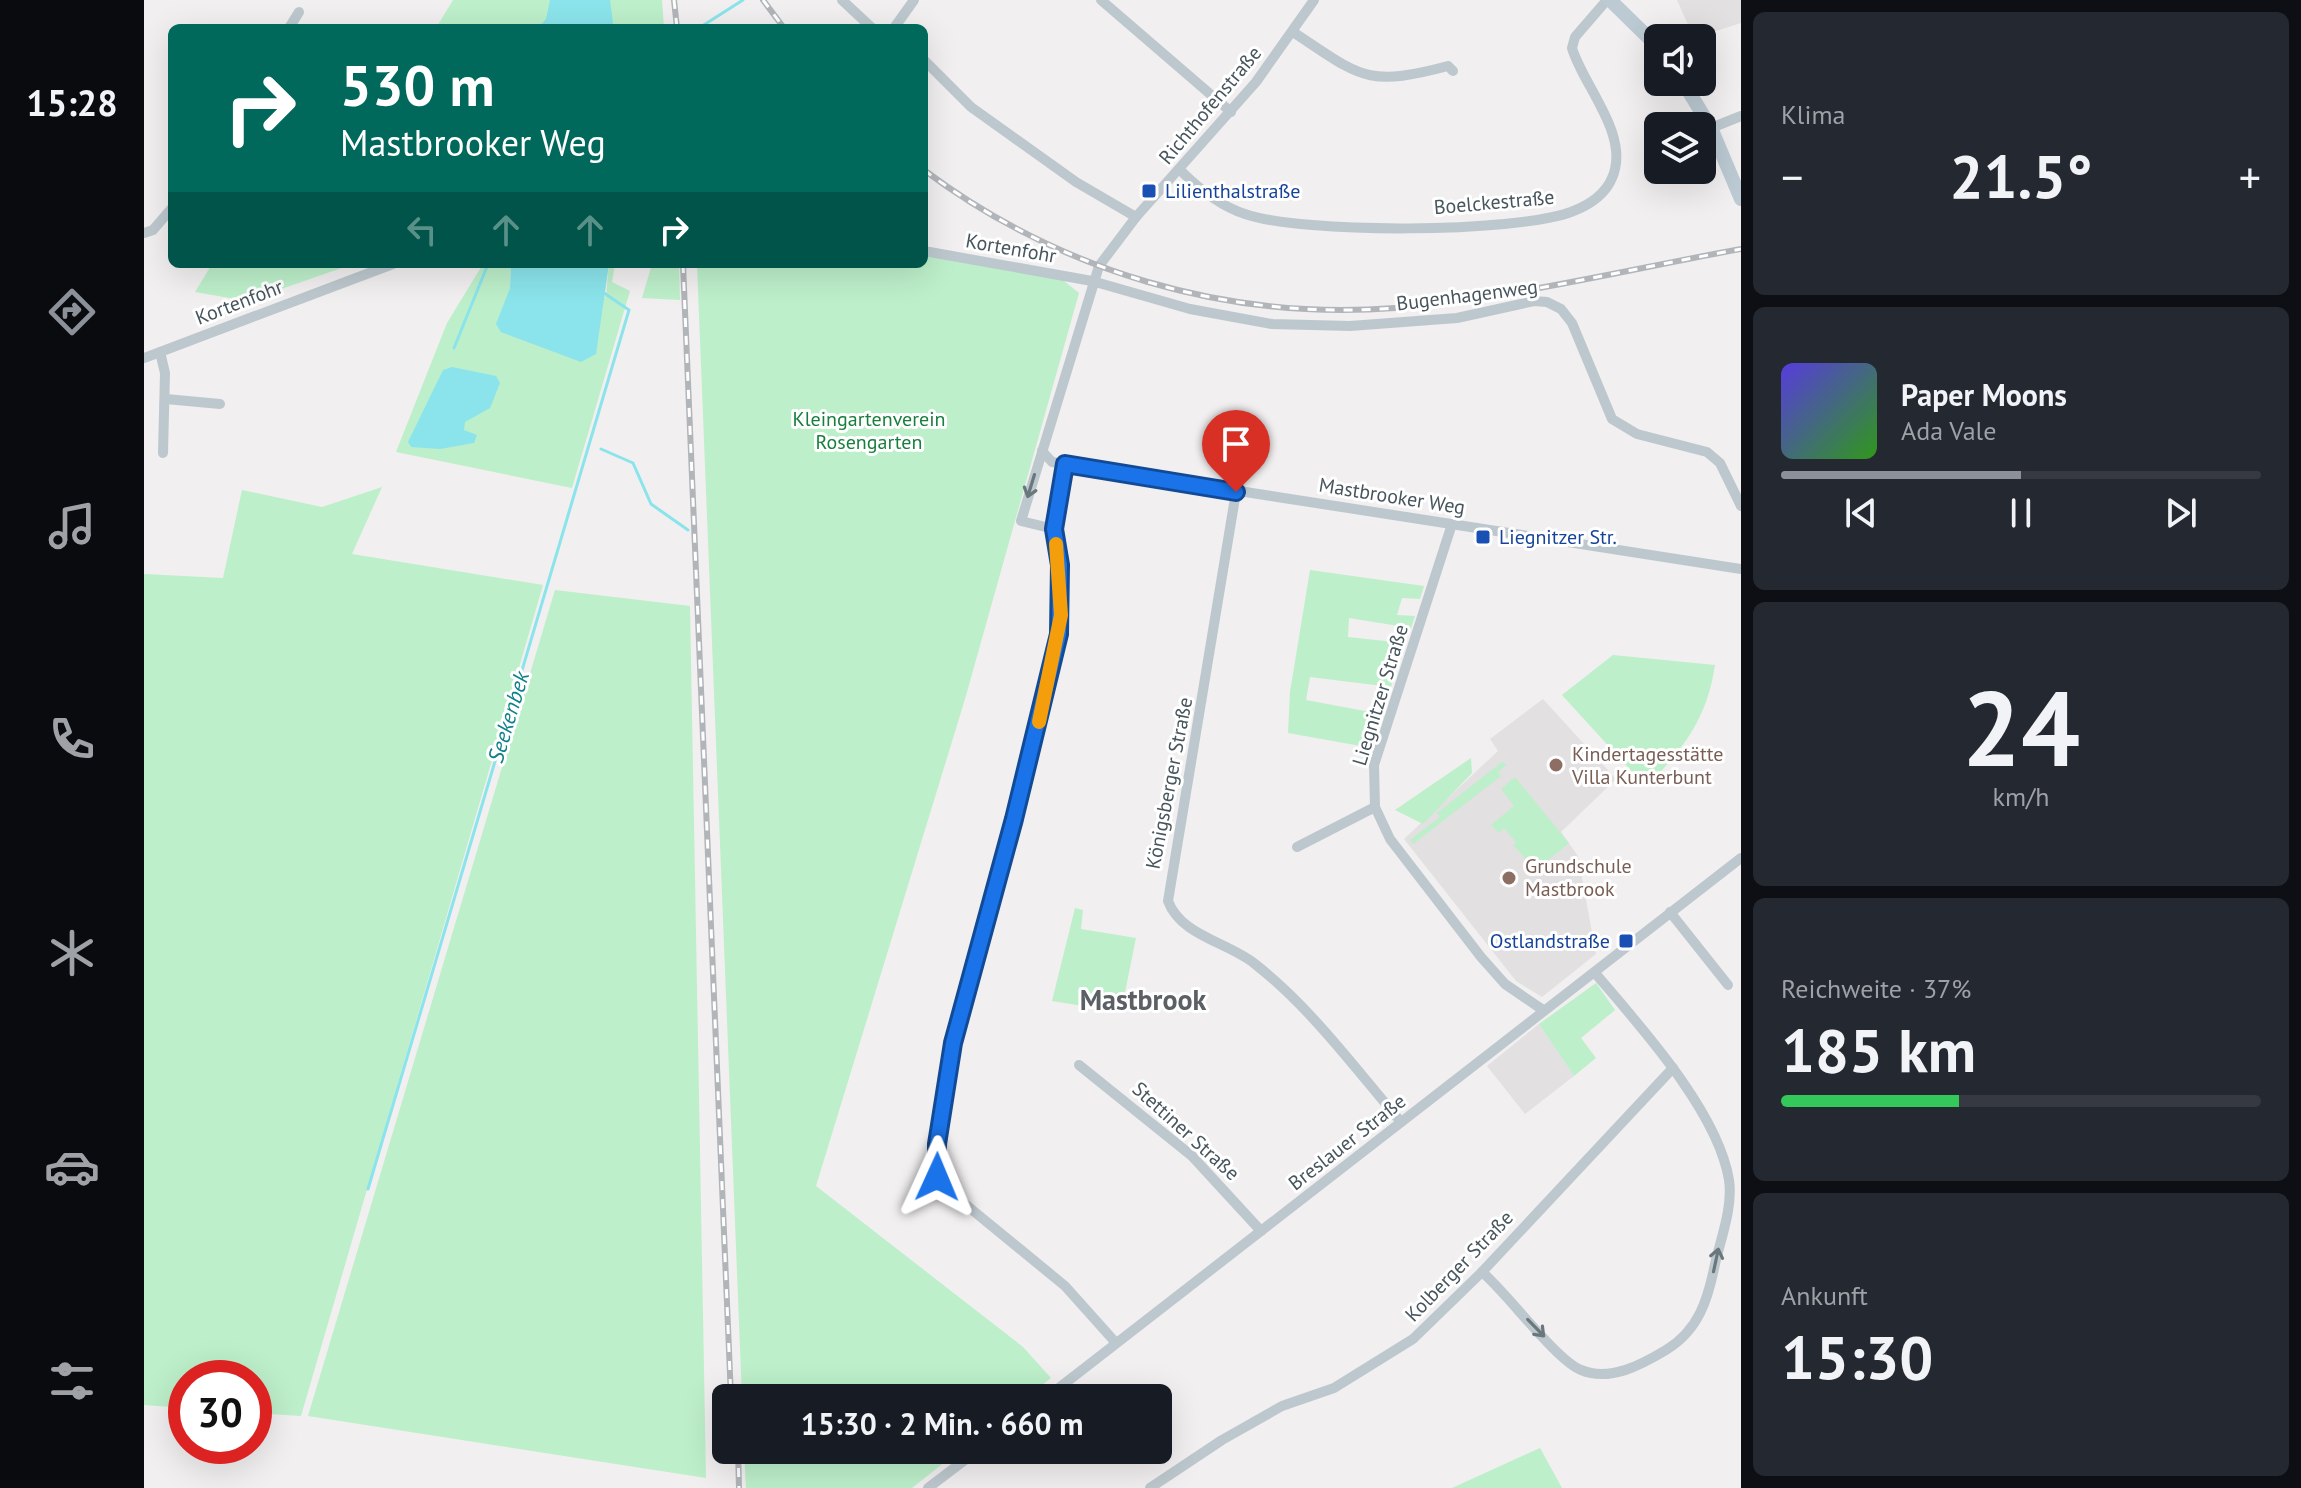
<!DOCTYPE html>
<html lang="de">
<head>
<meta charset="utf-8">
<style>
	body { margin:0; font-family:"PT Sans",sans-serif; background:#242831; color:#f1f3f6; height:100vh; display:flex; flex-direction:column; font-size:30px; white-space:nowrap }
	* { box-sizing:border-box; margin:0 }
	p { font-size:26px; color:#9ea1a6 }
	.icon { flex:none; width:44px; height:44px; fill:none; stroke:currentColor; stroke-width:2; stroke-linecap:round; stroke-linejoin:round }
	.map { position:relative; flex:1; overflow:hidden }
	.sheet { display:flex; flex-direction:column; gap:12px; padding:12px; background:#0d0f14; width:560px }
	.sheet>* { flex:none }
	.top-card { position:absolute; left:24px; top:24px; width:760px; height:244px; border-radius:12px; box-shadow:0 8px 32px #0002; background:#00695c; color:#fff; overflow:hidden }
	.controls { position:absolute; left:1500px; top:24px; display:grid; gap:16px }
	.controls a { display:grid; place-items:center; width:72px; height:72px; border-radius:12px; background:#171b24; box-shadow:0 8px 32px #0002; font-size:40px }
	.speed { position:absolute; left:24px; top:1360px; display:flex; gap:16px; font-size:40px; font-weight:700; text-align:center }
	.speed>* { display:grid; place-content:center; width:104px; height:104px; border-radius:50%; background:#171b24; box-shadow:0 8px 32px #0002; line-height:1 }
	.speed .limit { border:12px solid #d22; background:#fff; color:#111 }
	.pin { position:absolute; display:grid; place-items:center; width:68px; height:68px; color:#fff; margin:-82px -34px; border-radius:50% 50% 50% 0; rotate:-45deg; box-shadow:0 0 8px #0007 }
	.pin .icon { rotate:45deg }
	.me { position:absolute; width:88px; margin:-44px; rotate:1deg; stroke-linejoin:round; filter:drop-shadow(0 0 6px #0008) }
	.turn { display:flex; align-items:center; gap:28px; height:168px; padding:0 40px; font-size:36px }
	.turn .icon { width:104px; height:104px; stroke-width:2.5 }
	.turn b { display:block; font-size:56px; line-height:68px }
	.lanes { display:flex; align-items:center; height:76px; padding:0 40px; background:#0003; justify-content:center; gap:40px; direction:ltr }
	.lanes .off { opacity:.35 }
	.big { font-size:60px; font-weight:800; line-height:1.1 }
	.sheet .card { flex:1; display:flex; flex-direction:column; justify-content:center; gap:12px; min-width:0; padding:0 28px; border-radius:12px; background:#242831 }
	.sheet .dial { align-items:center; gap:0 }
	.dial b { font-size:104px; line-height:1 }
	.song { display:flex; align-items:center; gap:24px }
	.cover { width:96px; height:96px; border-radius:12px; background:linear-gradient(135deg,hsl(250 70% 55%),hsl(110 70% 35%)) }
	.played { height:8px; border-radius:4px; background:linear-gradient(90deg,#8c9099 50%,#363941 50%) }
	.keys { display:flex; justify-content:space-around; direction:ltr }
	.heat { display:flex; justify-content:space-between; align-items:center; font-size:44px; direction:ltr }
	.charge { height:12px; border-radius:6px; background:linear-gradient(90deg,#34c759 37%,#363941 0) }
	.trip { position:absolute; left:568px; top:1384px; width:460px; height:80px; border-radius:12px; background:#171b24; box-shadow:0 8px 32px #0002; font-weight:800; line-height:80px; text-align:center }
	main { display:flex; flex:1; min-height:0 }
	.tabs { display:flex; flex-direction:column; width:144px; justify-content:space-around; align-items:center; background:#090b0e; color:#9ea1a6 }
	.tabs .icon { width:56px; height:56px }
	.tabs .current { color:#8c9099 }
	.tabs b { font-size:36px; color:#f1f3f6 }
	.map>svg:first-child { display:block }
	.education { fill:#e2e0e1 }
	.green { fill:#bdefca }
	.water { fill:#8be4eb }
	.lines { fill:none; stroke-linecap:round; stroke-linejoin:round }
	.stream { stroke:#8be4eb; stroke-width:3 }
	.street { stroke:#bdc8ce; stroke-width:10 }
	.secondary { stroke:#bccad3; stroke-width:14 }
	.rail-casing { stroke:#b1b5b9; stroke-width:6 }
	.rail { stroke:#fff; stroke-width:3; stroke-dasharray:9; stroke-linecap:butt }
	.oneway { stroke:#6a787e }
	.route-casing { stroke:#114b97; stroke-width:20 }
	.route { stroke:#1a73e8; stroke-width:14 }
	.slow { stroke:#f59e0b; stroke-width:14 }
	.transit-dot { fill:#1a4fb4; stroke:#fff; stroke-width:3 }
	.education-dot { fill:#8d6e63; stroke:#fff; stroke-width:3 }
	.labels { text-anchor:middle; dominant-baseline:central; stroke-width:6; stroke-linejoin:round; paint-order:stroke }
	.street-label { font-size:20px; fill:#47555c; stroke:#fff }
	.transit-label { font-size:20px; fill:#164399; stroke:#fff; text-anchor:start }
	.park-label { font-size:20px; fill:#177e3d; stroke:#fff }
	.education-label { font-size:20px; fill:#785e54; stroke:#fff; text-anchor:start }
	.water-label { font-size:22px; font-style:italic; fill:#0e818b; stroke:#fff }
	.district-label { font-size:28px; font-weight:bold; fill:#5b6064; stroke:#fff }
</style>
</head>
<body>
<main>
<nav class="tabs">
<b>15:28</b>
<svg class="icon current" aria-label="directions" viewBox="0 0 24 24"><path d="M12 3l9 9-9 9-9-9zM9 14v-3h6M13 9l2 2-2 2"/></svg>
<svg class="icon" aria-label="music" viewBox="0 0 24 24"><path d="M9 18V5l10-2v13"/><circle cx="6" cy="18" r="3"/><circle cx="16" cy="16" r="3"/></svg>
<svg class="icon" aria-label="phone" viewBox="0 0 24 24"><path d="M5 4h4l2 5-3 2q2 4 5 5l2-3 5 2v4C11 20 4 13 5 4z"/></svg>
<svg class="icon" aria-label="climate" viewBox="0 0 24 24"><path d="M12 3v18M4 7l16 10M4 17L20 7"/></svg>
<svg class="icon" aria-label="car" viewBox="0 0 24 24"><path d="M5 17H2v-5l4-1 3-4h7l3 4 3 1v5h-3M9 17h6M6 11h13"/><circle cx="7" cy="17" r="2"/><circle cx="17" cy="17" r="2"/></svg>
<svg class="icon" aria-label="filters" viewBox="0 0 24 24"><path d="M4 7h16M4 17h16"/><circle cx="9" cy="7" r="2"/><circle cx="15" cy="17" r="2"/></svg>
</nav>
<div class="map">
<svg width="1597" height="1488" viewBox="0 0 1597 1488">
	<rect width="100%" height="100%" fill="#f1efef"/>
	<g class="education">
		<path d="M1533 0H1597V23L1550 38Z"/>
		<path d="M1399 699 1472 779 1417 832 1434 856 1452 954 1398 997 1372 981 1260 839 1354 751 1346 739Z"/>
		<path d="M1395 1024 1430 1076 1381 1114 1343 1066Z"/>
	</g>
	<g class="green">
		<path d="M309 0H518L520 28H292Z"/>
		<path d="M780 255 915 277 935 293 821 699 672 1186 879 1347 907 1378 882 1398H598L553 264H780Z"/>
		<path d="M68 264H209L103 301 51 292Z"/>
		<path d="M339 264H367L366 288 353 324 462 296 465 264H471L468 282 486 291 428 488 252 452 303 323Z"/>
		<path d="M508 264H535L536 300 498 298Z"/>
		<path d="M238 487 208 554 399 585 157 1416 110 1413V1378H42V1408L0 1405V574L79 578 98 490 178 507Z"/>
		<path d="M1166 570 1280 586 1276 599 1258 598 1253 615 1271 616 1267 628 1205 618 1204 637 1259 643 1247 687 1166 677 1162 700 1237 714 1228 748 1144 733 1146 692Z"/>
		<path d="M411 590 546 606 562 1478 164 1416Z"/>
		<path d="M1469 655 1571 665C1563 719 1539 749 1502 787L1418 695Z"/>
		<path d="M1327 758 1328 773 1279 824 1251 810Z"/>
		<path d="M1358 762 1362 765 1354 772 1357 776 1269 844 1266 840 1296 817 1293 813Z"/>
		<path d="M1371 777 1425 843 1392 870 1369 845 1372 842 1360 828 1355 833 1347 825 1370 806 1357 789Z"/>
		<path d="M931 908 939 910 937 929 992 938 977 1012 908 1001Z"/>
		<path d="M1452 983 1471 1010 1437 1038 1452 1058 1430 1076 1395 1024Z"/>
		<path d="M1396 1448 1418 1488H1308Z"/>
		<path d="M600 1450H816L768 1488H602Z"/>
	</g>
	<g class="water">
		<path d="M406 0H466L469 23 465 28H394L402 19Z"/>
		<path d="M367 264H465L452 354 437 362 357 332 352 324 366 288Z"/>
		<path d="M308 367 352 376 356 383 346 408 321 422 320 430 333 435 330 443 296 449 267 447 264 442 299 370Z"/>
	</g>
	<g class="lines">
		<g class="stream">
			<path d="M555 28 599 0"/>
			<path d="M310 348 344 264"/>
			<path d="M457 449 489 463 507 504 544 530"/>
			<path d="M224 1189 485 310 460 293"/>
		</g>
		<g class="street">
			<path d="M698 0 728 28"/>
			<path d="M957 0 1087 112"/>
			<path d="M145 28 155 12"/>
			<path d="M750 28 770 0"/>
			<path d="M1149 32C1216 76 1221 88 1304 66L1309 71"/>
			<path d="M780 60 827 107 932 182 992 217"/>
			<path d="M1567 128 1597 116"/>
			<path d="M1036 170C1054 188 1076 206 1101 214 1159 234 1370 233 1427 212 1443 206 1461 195 1468 178 1487 135 1439 86 1428 48L1431 37 1463 0"/>
			<path d="M0 233 9 230 28 208"/>
			<path d="M780 251 948 281 1046 309 1128 324 1206 326 1313 318 1390 301 1403 302 1417 309 1428 323 1468 419 1493 434 1563 452 1576 463 1597 506"/>
			<path d="M16 352 21 373 19 453"/>
			<path d="M0 358 249 264"/>
			<path d="M22 399 76 404"/>
			<path d="M898 451 908 462 1597 569"/>
			<path d="M921 464 910 529 877 521 955 266 992 217 1112 82 1170 0"/>
			<path d="M1092 492 1024 901C1037 936 1084 942 1111 964 1167 1008 1211 1068 1257 1122"/>
			<path d="M1308 524 1230 765 1231 807 1246 839 1337 957 1361 984 1399 1010"/>
			<path d="M910 529C915 558 920 590 917 620 908 687 888 756 870 821 852 883 770 1139 799 1186L921 1286 972 1343"/>
			<path d="M1153 847 1231 807"/>
			<path d="M1526 912 1584 985"/>
			<path d="M935 1065 1048 1156 1117 1231"/>
			<path d="M1338 1272C1363 1293 1412 1360 1437 1370 1466 1382 1497 1365 1522 1350 1555 1330 1564 1299 1571 1264 1577 1238 1589 1207 1585 1180 1574 1111 1495 1025 1451 973"/>
			<path d="M902 1398 1597 858"/>
			<path d="M784 1488 834 1450"/>
			<path d="M1006 1488 1078 1440 1138 1406 1190 1388 1269 1339 1338 1272 1529 1068"/>
		</g>
		<g class="secondary">
			<path d="M1466 0 1514 47"/>
			<path d="M1539 82 1567 128 1597 199"/>
		</g>
		<defs>
			<g id="rail">
				<path d="M530 0 533 28"/>
				<path d="M619 0 640 28"/>
				<path d="M780 170C915 271 1083 321 1251 308 1363 299 1486 269 1597 249"/>
				<path d="M539 264 587 1398"/>
				<path d="M594 1450 595 1488"/>
			</g>
		</defs>
		<use href="#rail" class="rail-casing"/>
		<use href="#rail" class="rail"/>
	</g>
	<defs><path id="oneway-shaft" d="M-6 0H5M1.5-3L5.5 0L1.5 3" fill="none" stroke-width="1.6" stroke-linecap="round" stroke-linejoin="round" transform="scale(2)"/></defs>
	<g class="oneway">
		<use href="#oneway-shaft" transform="translate(887 486) rotate(107)"/>
		<use href="#oneway-shaft" transform="translate(1572 1260) rotate(-78)"/>
		<use href="#oneway-shaft" transform="translate(1392 1328) rotate(46)"/>
	</g>
	<g class="lines">
		<defs>
			<path id="route" d="M793 1177V1144L809 1043 870 819 915 634 916 565 910 529 921 464 1092 492"/>
		</defs>
		<use href="#route" class="route-casing"/>
		<use href="#route" class="route"/>
		<path class="slow" d="M895 722 917 615 912 544"/>
	</g>
	<g class="transit-dot">
		<rect x="997" y="183" width="16" height="16" rx="4"/>
		<rect x="1331" y="529" width="16" height="16" rx="4"/>
		<rect x="1474" y="933" width="16" height="16" rx="4"/>
	</g>
	<g class="education-dot">
		<circle cx="1412" cy="765" r="8"/>
		<circle cx="1365" cy="878" r="8"/>
	</g>
	<g class="labels">
		<g class="street-label">
			<text transform="translate(1066 105) rotate(-50)">Richthofenstraße</text>
			<text transform="translate(1350 202) rotate(-5)">Boelckestraße</text>
			<text transform="translate(867 248) rotate(10)">Kortenfohr</text>
			<text transform="translate(1323 295) rotate(-7)">Bugenhagenweg</text>
			<text transform="translate(95 302) rotate(-21)">Kortenfohr</text>
			<text transform="translate(1248 496) rotate(9)">Mastbrooker Weg</text>
			<text transform="translate(1236 695) rotate(-73)">Liegnitzer Straße</text>
			<text transform="translate(1025 783) rotate(-79)">Königsberger Straße</text>
			<text transform="translate(1042 1131) rotate(42)">Stettiner Straße</text>
			<text transform="translate(1203 1142) rotate(-38)">Breslauer Straße</text>
			<text transform="translate(1315 1266) rotate(-46)">Kolberger Straße</text>
		</g>
		<g class="transit-label">
			<text x="1021" y="191">Lilienthalstraße</text>
			<text x="1355" y="537">Liegnitzer Str.</text>
			<text x="1466" y="941" text-anchor="end">Ostlandstraße</text>
		</g>
		<g class="park-label">
			<text x="725" y="419">Kleingartenverein<tspan x="725" dy="23">Rosengarten</tspan></text>
		</g>
		<g class="education-label">
			<text x="1428" y="754">Kindertagesstätte<tspan x="1428" dy="23">Villa Kunterbunt</tspan></text>
			<text x="1381" y="866">Grundschule<tspan x="1381" dy="23">Mastbrook</tspan></text>
		</g>
		<g class="water-label">
			<text transform="translate(364 717) rotate(-73)">Seekenbek</text>
		</g>
		<g class="district-label">
			<text x="999" y="999">Mastbrook</text>
		</g>
	</g>
</svg>
<div class="controls">
<a><svg class="icon" aria-label="sound" viewBox="0 0 24 24"><path d="M4 9h4l5-4v14l-5-4H4zM17 9q2 3 0 6"/></svg></a>
<a><svg class="icon" aria-label="layers" viewBox="0 0 24 24"><path d="M12 4l9 5-9 5-9-5zM3 14l9 5 9-5"/></svg></a>
</div>
<div class="speed"><div class="limit">30</div></div>
<div class="pin" style="left:1092px;top:492px;background:#d93025"><svg class="icon" aria-label="arrive" viewBox="0 0 24 24"><path d="M6 21V4h12l-3 4 3 4H6"/></svg></div>
<svg class="me" style="left:793px;top:1177px" viewBox="-20 -20 40 40"><path d="M0-17L14 15 0 8-14 15z" fill="#1a73e8" stroke="#fff" stroke-width="4"/></svg>
<div class="trip">15:30 · 2 Min. · 660 m</div>
<div class="top-card">
<div class="turn"><svg class="icon" aria-label="right" viewBox="0 0 24 24"><path d="M7 20v-9h11M14 6l5 5-5 5"/></svg><div><b>530 m</b>Mastbrooker Weg</div></div>
<div class="lanes"><svg class="icon off" aria-label="left" viewBox="0 0 24 24"><path d="M17 20v-9H6M10 6l-5 5 5 5"/></svg><svg class="icon off" aria-label="ahead" viewBox="0 0 24 24"><path d="M12 20V5M6 11l6-6 6 6"/></svg><svg class="icon off" aria-label="ahead" viewBox="0 0 24 24"><path d="M12 20V5M6 11l6-6 6 6"/></svg><svg class="icon" aria-label="right" viewBox="0 0 24 24"><path d="M7 20v-9h11M14 6l5 5-5 5"/></svg></div>
</div>
</div>
<section class="sheet">
<div class="card"><p>Klima</p>
<div class="heat"><a>−</a><b class="big">21.5°</b><a>+</a></div>
</div>
<div class="card">
<div class="song"><i class="cover"></i><div><b>Paper Moons</b><p>Ada Vale</p></div></div>
<div class="played"></div>
<div class="keys"><svg class="icon" aria-label="previous" viewBox="0 0 24 24"><path d="M18 5L8 12l10 7zM5 5v14"/></svg><svg class="icon" aria-label="pause" viewBox="0 0 24 24"><path d="M8 5v14M16 5v14"/></svg><svg class="icon" aria-label="next" viewBox="0 0 24 24"><path d="M6 5l10 7-10 7zM19 5v14"/></svg></div>
</div>
<div class="card dial"><b>24</b><p>km/h</p></div>
<div class="card"><p>Reichweite · 37%</p><b class="big">185 km</b><div class="charge"></div></div>
<div class="card"><p>Ankunft</p><b class="big">15:30</b></div>
</section>
</main>
</body>
</html>
